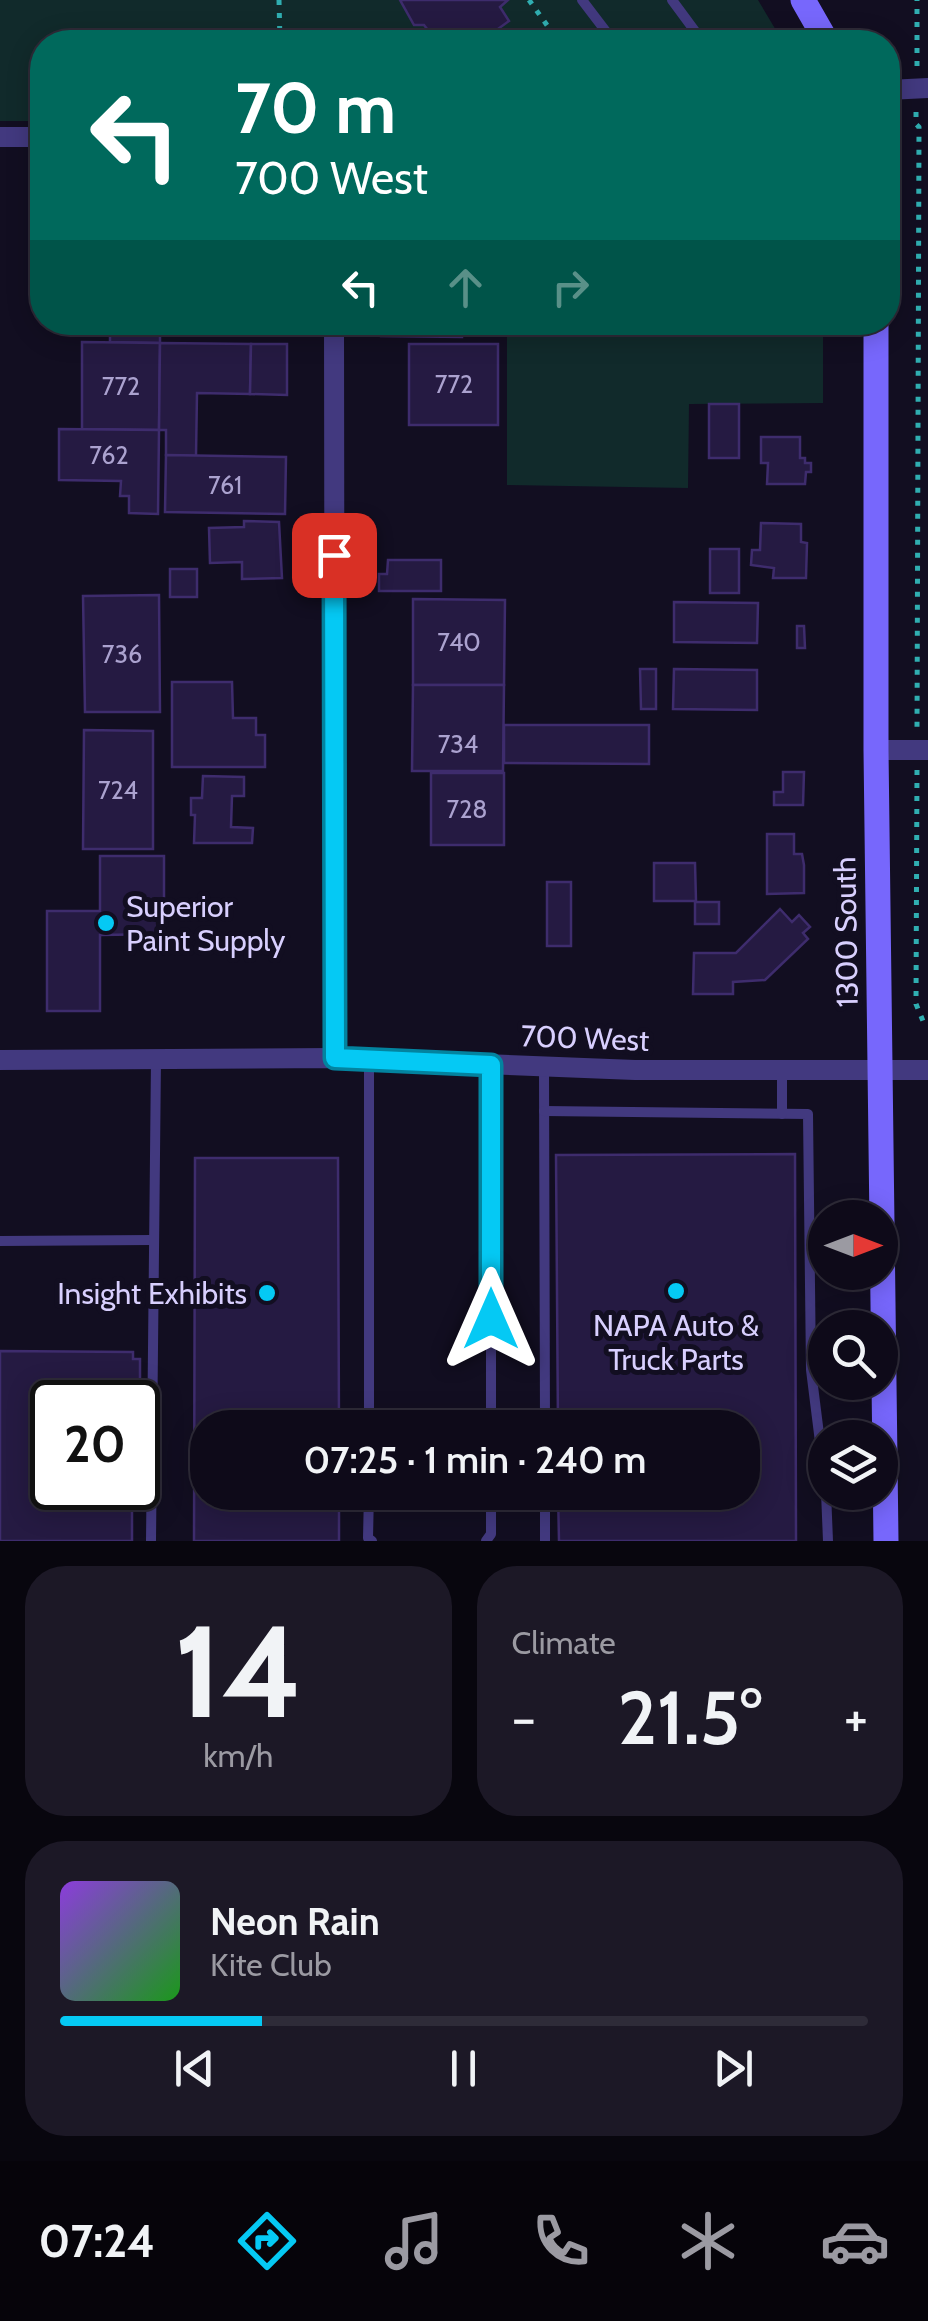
<!DOCTYPE html>
<html lang="en">
<head>
<meta charset="utf-8">
<style>
	body { margin:0; font-family:Cabin,sans-serif; background:#1c1826; color:#f1f3f6; height:100vh; display:flex; flex-direction:column; font-size:38px; white-space:nowrap }
	* { box-sizing:border-box; margin:0 }
	p { font-size:32px; color:#9b9aa2 }
	.icon { flex:none; width:55px; height:55px; fill:none; stroke:currentColor; stroke-width:2; stroke-linecap:round; stroke-linejoin:round }
	.map { position:relative; height:1541px; overflow:hidden }
	.sheet { display:flex; flex-direction:column; gap:25px; padding:25px; background:#08060e; flex:1 }
	.sheet>* { flex:none }
	.top-card { position:absolute; left:30px; top:30px; width:870px; height:305px; border-radius:40px; box-shadow:0 5px 25px #0003,0 0 0 2px #2e2b38; background:#00695c; color:#fff; overflow:hidden }
	.needle { width:65px; rotate:90deg }
	.fabs { position:absolute; left:808px; top:1200px; display:grid; gap:20px }
	.fabs a { display:grid; place-items:center; width:90px; height:90px; border-radius:50%; background:#0e0a19; box-shadow:0 5px 25px #0003,0 0 0 2px #2e2b38; font-size:50px }
	.speed { position:absolute; left:30px; top:1380px; display:flex; gap:20px; font-size:50px; font-weight:700; text-align:center }
	.speed>* { display:grid; place-content:center; width:130px; height:130px; border-radius:50%; background:#0e0a19; box-shadow:0 5px 25px #0003,0 0 0 2px #2e2b38; line-height:1 }
	.speed .limit { border:5px solid #111; border-radius:15px; background:#fff; color:#111 }
	.pin { position:absolute; display:grid; place-items:center; width:85px; height:85px; color:#fff; margin:-42px; border-radius:20px; box-shadow:0 5px 15px #0006 }
	.me { position:absolute; width:110px; margin:-55px; rotate:0deg; stroke-linejoin:round; filter:drop-shadow(0 0 8px #0008) }
	.turn { display:flex; align-items:center; gap:35px; height:210px; padding:0 40px; font-size:45px }
	.turn .icon { width:130px; height:130px; stroke-width:2.5 }
	.turn b { display:block; font-size:70px; line-height:85px }
	.lanes { display:flex; align-items:center; height:95px; padding:0 40px; background:#0003; justify-content:center; gap:50px; direction:ltr }
	.lanes .off { opacity:.35 }
	.big { font-size:75px; font-weight:600; line-height:1.1 }
	.sheet .tile { flex:1; display:flex; flex-direction:column; justify-content:center; gap:15px; min-width:0; padding:0 35px; border-radius:40px; background:#1c1826 }
	.sheet .dial { align-items:center; gap:0 }
	.dial b { font-size:130px; line-height:1 }
	.song { display:flex; align-items:center; gap:30px }
	.cover { width:120px; height:120px; border-radius:15px; background:linear-gradient(135deg,hsl(270 70% 55%),hsl(120 70% 35%)) }
	.played { height:10px; border-radius:5px; background:linear-gradient(90deg,#05c9f4 25%,#2e2b38 25%) }
	.keys { display:flex; justify-content:space-around; direction:ltr }
	.heat { display:flex; justify-content:space-between; align-items:center; font-size:55px; direction:ltr }
	.sheet .tiles { flex:1; display:grid; gap:25px; grid-template-columns:1fr 1fr }
	.tile:last-child { grid-column:span 2 }
	.trip { position:absolute; left:190px; top:1410px; width:570px; height:100px; border-radius:40px; background:#0e0a19; box-shadow:0 5px 25px #0003,0 0 0 2px #2e2b38; font-weight:600; line-height:100px; text-align:center }
	.tabs { display:flex; height:160px; justify-content:space-around; align-items:center; background:#06040a; color:#9b9aa2 }
	.tabs .icon { width:70px; height:70px }
	.tabs .active { color:#05c9f4 }
	.tabs b { font-size:45px; color:#f1f3f6 }
	.map>svg:first-child { display:block }
	.green { fill:#112a2b }
	.building { fill:#251a42; stroke:#3e2c6d; stroke-width:2.5 }
	.lines { fill:none; stroke-linecap:round; stroke-linejoin:round }
	.path { stroke:#30aeb1; stroke-width:5; stroke-dasharray:5 8; stroke-linecap:butt }
	.service { stroke:#42397f; stroke-width:10 }
	.minor { stroke:#42397f; stroke-width:20 }
	.secondary { stroke:#7767fc; stroke-width:25 }
	.route-casing { stroke:#03839f; stroke-width:25 }
	.route { stroke:#05c9f4; stroke-width:18 }
	.poi-dot { fill:#05c9f4; stroke:#120e21; stroke-width:4 }
	.labels { text-anchor:middle; dominant-baseline:central; stroke-width:10; stroke-linejoin:round; paint-order:stroke }
	.number-label { font-size:25px; fill:#aba2cf }
	.poi-label { font-size:30px; fill:#d8cffe; stroke:#120e21; text-anchor:start }
	.street-label { font-size:30px; fill:#d8cffe; stroke:#120e21 }
</style>
</head>
<body>
<div class="map">
<svg width="928" height="1541" viewBox="0 0 928 1541">
	<rect width="100%" height="100%" fill="#120e21"/>
	<g class="green">
		<path d="M0 0H758L783 42H42V121H0Z"/>
		<path d="M713 322 714 326H823V403L689 404 688 488 507 485V323Z"/>
	</g>
	<g class="building">
		<path d="M400 0H508L500 7 509 21 480 42H437L424 25H414Z"/>
		<path d="M110 322H160V343L110 342Z"/>
		<path d="M381 322H462V337L381 336Z"/>
		<rect x="472" y="322" width="35" height="12"/>
		<path d="M82 342 160 343 159 430 82 429Z"/>
		<path d="M160 343 251 344 250 394 197 393 196 456 166 455V430H159Z"/>
		<path d="M251 344H287V395L250 394Z"/>
		<rect x="409" y="344" width="89" height="81"/>
		<rect x="709" y="404" width="30" height="54"/>
		<path d="M59 429 159 430 158 514 129 513V496H120L121 481 59 480Z"/>
		<path d="M761 437H800V458H805V463H811V472H806L805 484H767L768 463H761Z"/>
		<path d="M166 455 286 457 285 514 165 512Z"/>
		<path d="M244 521 279 522 282 578 242 579V562L210 563 209 528 244 527Z"/>
		<path d="M761 523 801 524V542L807 543 806 578H773L774 568 751 565 752 550H760Z"/>
		<rect x="710" y="549" width="29" height="44"/>
		<path d="M388 560H441V591H379V574H387Z"/>
		<rect x="170" y="569" width="27" height="28"/>
		<path d="M159 595 160 712H85L83 596Z"/>
		<path d="M413 599 505 600 504 685H413Z"/>
		<path d="M674 602 758 603 757 643 674 642Z"/>
		<path d="M797 626H804L805 648H797Z"/>
		<path d="M640 669H656V709H641Z"/>
		<path d="M674 669 757 670V710L673 709Z"/>
		<path d="M172 682H232L233 718H256V735H265V767H172Z"/>
		<path d="M413 685H504L503 771H412Z"/>
		<path d="M504 725H649V764L504 763Z"/>
		<path d="M84 730 153 731V849H83Z"/>
		<path d="M783 772H804L803 805H774V792H783Z"/>
		<rect x="431" y="773" width="73" height="72"/>
		<path d="M203 776 244 777V796H232L231 827 253 828 252 843H194L195 815H191V798H202Z"/>
		<path d="M767 834H794V854H802L804 865V893L767 894Z"/>
		<path d="M100 856H164V934L100 935V1011H47V911H100Z"/>
		<path d="M654 863H695L696 901H654Z"/>
		<rect x="547" y="882" width="24" height="64"/>
		<rect x="695" y="902" width="24" height="22"/>
		<path d="M780 909 792 922 799 915 810 927 803 933 808 939 765 980 733 982V994H693L694 953H736Z"/>
		<path d="M795 1154 796 1541H559L558 1492H742V1428H558L556 1155Z"/>
		<path d="M195 1158H338L339 1428H208V1492H339V1541H194Z"/>
		<path d="M0 1351 133 1352V1359H140V1385H132V1402H52V1488H132V1541H0Z"/>
	</g>
	<g class="lines">
		<g class="path">
			<path d="M279 0 280 42"/>
			<path d="M529 0 559 42"/>
			<path d="M917 66V0"/>
			<path d="M916 112V124L919 127 917 729"/>
			<path d="M917 770 916 1004 923 1021"/>
		</g>
		<g class="service">
			<path d="M582 0 614 42"/>
			<path d="M672 0 703 42"/>
			<path d="M491 1065V1428"/>
			<path d="M544 1068 545 1428"/>
			<path d="M544 1111 808 1114 811 1370 825 1482"/>
			<path d="M782 1114V1071"/>
			<path d="M0 1241 152 1240"/>
			<path d="M369 1428V1060"/>
			<path d="M369 1492 368 1538 372 1541"/>
			<path d="M545 1492V1541"/>
			<path d="M826 1492 828 1541"/>
			<path d="M151 1541 156 1059"/>
			<path d="M486 1541 491 1534V1492"/>
		</g>
		<g class="minor">
			<path d="M888 90 928 88"/>
			<path d="M0 137H42"/>
			<path d="M334 322 335 1058"/>
			<path d="M876 750H928"/>
			<path d="M0 1060 335 1058 635 1070H928"/>
		</g>
		<g class="secondary">
			<path d="M803 0 827 42"/>
			<path d="M876 322V750L886 1541"/>
		</g>
	</g>
	<g class="lines">
		<defs>
			<path id="route" d="M334 555 335 1058 491 1065V1319"/>
		</defs>
		<use href="#route" class="route-casing"/>
		<use href="#route" class="route"/>
	</g>
	<g class="poi-dot">
		<circle cx="106" cy="923" r="10"/>
		<circle cx="676" cy="1291" r="10"/>
		<circle cx="267" cy="1293" r="10"/>
	</g>
	<g class="labels">
		<g class="number-label">
			<text x="454" y="384">772</text>
			<text x="121" y="386">772</text>
			<text x="109" y="455">762</text>
			<text x="225" y="485">761</text>
			<text x="459" y="642">740</text>
			<text x="122" y="654">736</text>
			<text x="458" y="744">734</text>
			<text x="118" y="790">724</text>
			<text x="467" y="809">728</text>
		</g>
		<g class="poi-label">
			<text x="126" y="906">Superior<tspan x="126" dy="34">Paint Supply</tspan></text>
			<text x="247" y="1293" text-anchor="end">Insight Exhibits</text>
			<text x="676" y="1325" text-anchor="middle">NAPA Auto &amp;<tspan x="676" dy="34">Truck Parts</tspan></text>
		</g>
		<g class="street-label">
			<text transform="translate(846 932) rotate(-91)">1300 South</text>
			<text transform="translate(585 1038) rotate(2)">700 West</text>
		</g>
	</g>
</svg>
<div class="fabs">
<a><svg class="needle" viewBox="-14 -14 28 28"><path d="M0-13l5 13h-10z" fill="#e53935"/><path d="M0 13l5-13h-10z" fill="#9b9aa2"/></svg></a>
<a><svg class="icon" aria-label="search" viewBox="0 0 24 24"><circle cx="10" cy="10" r="6"/><path d="M15 15l6 6"/></svg></a>
<a><svg class="icon" aria-label="layers" viewBox="0 0 24 24"><path d="M12 4l9 5-9 5-9-5zM3 14l9 5 9-5"/></svg></a>
</div>
<div class="speed"><div class="limit">20</div></div>
<div class="pin" style="left:334px;top:555px;background:#d93025"><svg class="icon" aria-label="arrive" viewBox="0 0 24 24"><path d="M6 21V4h12l-3 4 3 4H6"/></svg></div>
<svg class="me" style="left:491px;top:1319px" viewBox="-20 -20 40 40"><path d="M0-17L14 15 0 8-14 15z" fill="#05c9f4" stroke="#fff" stroke-width="4"/></svg>
<div class="trip">07:25 · 1 min · 240 m</div>
<div class="top-card">
<div class="turn"><svg class="icon" aria-label="left" viewBox="0 0 24 24"><path d="M17 20v-9H6M10 6l-5 5 5 5"/></svg><div><b>70 m</b>700 West</div></div>
<div class="lanes"><svg class="icon" aria-label="left" viewBox="0 0 24 24"><path d="M17 20v-9H6M10 6l-5 5 5 5"/></svg><svg class="icon off" aria-label="ahead" viewBox="0 0 24 24"><path d="M12 20V5M6 11l6-6 6 6"/></svg><svg class="icon off" aria-label="right" viewBox="0 0 24 24"><path d="M7 20v-9h11M14 6l5 5-5 5"/></svg></div>
</div>
</div>
<section class="sheet">
<div class="tiles">
<div class="tile dial"><b>14</b><p>km/h</p></div>
<div class="tile"><p>Climate</p>
<div class="heat"><a>−</a><b class="big">21.5°</b><a>+</a></div>
</div>
<div class="tile">
<div class="song"><i class="cover"></i><div><b>Neon Rain</b><p>Kite Club</p></div></div>
<div class="played"></div>
<div class="keys"><svg class="icon" aria-label="previous" viewBox="0 0 24 24"><path d="M18 5L8 12l10 7zM5 5v14"/></svg><svg class="icon" aria-label="pause" viewBox="0 0 24 24"><path d="M8 5v14M16 5v14"/></svg><svg class="icon" aria-label="next" viewBox="0 0 24 24"><path d="M6 5l10 7-10 7zM19 5v14"/></svg></div>
</div>
</div>
</section>
<nav class="tabs">
<b>07:24</b>
<svg class="icon active" aria-label="directions" viewBox="0 0 24 24"><path d="M12 3l9 9-9 9-9-9zM9 14v-3h6M13 9l2 2-2 2"/></svg>
<svg class="icon" aria-label="music" viewBox="0 0 24 24"><path d="M9 18V5l10-2v13"/><circle cx="6" cy="18" r="3"/><circle cx="16" cy="16" r="3"/></svg>
<svg class="icon" aria-label="phone" viewBox="0 0 24 24"><path d="M5 4h4l2 5-3 2q2 4 5 5l2-3 5 2v4C11 20 4 13 5 4z"/></svg>
<svg class="icon" aria-label="climate" viewBox="0 0 24 24"><path d="M12 3v18M4 7l16 10M4 17L20 7"/></svg>
<svg class="icon" aria-label="car" viewBox="0 0 24 24"><path d="M5 17H2v-5l4-1 3-4h7l3 4 3 1v5h-3M9 17h6M6 11h13"/><circle cx="7" cy="17" r="2"/><circle cx="17" cy="17" r="2"/></svg>
</nav>
</body>
</html>
